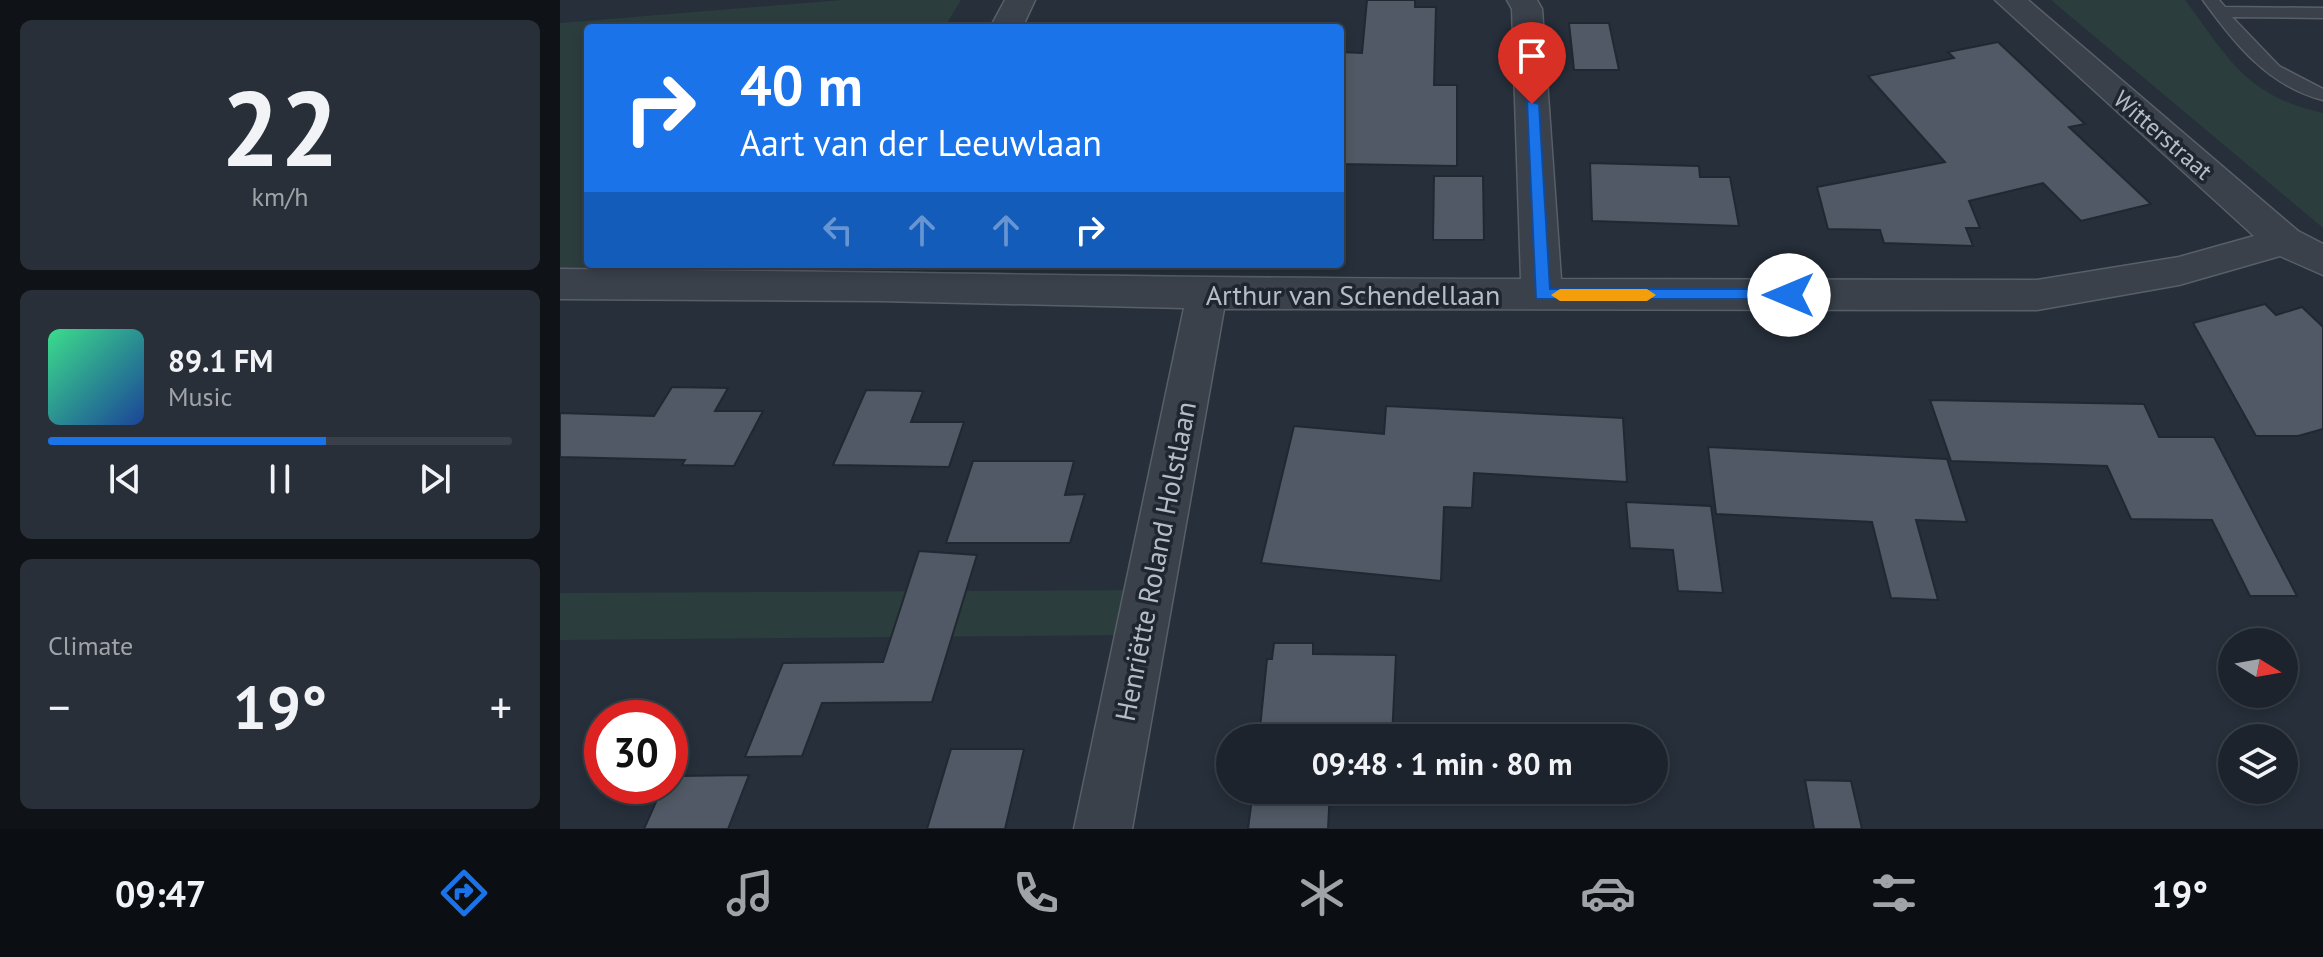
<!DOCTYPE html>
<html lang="en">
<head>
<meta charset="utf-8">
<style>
	body { margin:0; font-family:"PT Sans",sans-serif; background:#292f38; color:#f1f3f6; height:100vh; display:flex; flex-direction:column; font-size:30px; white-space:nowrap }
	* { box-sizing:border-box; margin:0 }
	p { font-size:26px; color:#a0a4a9 }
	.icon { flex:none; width:44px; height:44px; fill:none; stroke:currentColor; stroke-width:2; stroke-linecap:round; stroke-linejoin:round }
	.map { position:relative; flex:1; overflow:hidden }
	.drawer { display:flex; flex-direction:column; gap:20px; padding:20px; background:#0f1318; width:560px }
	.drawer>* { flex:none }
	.top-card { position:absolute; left:24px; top:24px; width:760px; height:244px; border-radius:8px; box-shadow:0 4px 12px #0003,0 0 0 2px #3a4048; background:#1a73e8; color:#fff; overflow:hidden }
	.needle { width:52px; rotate:101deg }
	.controls { position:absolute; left:1658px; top:628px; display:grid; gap:16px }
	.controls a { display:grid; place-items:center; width:80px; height:80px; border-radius:50%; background:#1c232c; box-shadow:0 4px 12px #0003,0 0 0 2px #3a4048; font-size:40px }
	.speed { position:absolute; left:24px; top:700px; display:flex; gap:16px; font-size:40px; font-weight:700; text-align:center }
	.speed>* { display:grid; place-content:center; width:104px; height:104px; border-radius:50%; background:#1c232c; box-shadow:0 4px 12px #0003,0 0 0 2px #3a4048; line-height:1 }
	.speed .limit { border:12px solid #d22; background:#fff; color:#111 }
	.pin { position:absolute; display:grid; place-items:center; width:68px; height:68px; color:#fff; margin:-82px -34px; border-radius:50% 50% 50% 0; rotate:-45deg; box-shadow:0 0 8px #0007 }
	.pin .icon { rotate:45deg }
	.me { position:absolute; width:88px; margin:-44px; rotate:270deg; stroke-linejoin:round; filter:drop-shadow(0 0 6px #0008) }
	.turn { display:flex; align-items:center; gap:28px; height:168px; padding:0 24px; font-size:36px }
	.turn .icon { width:104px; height:104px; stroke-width:2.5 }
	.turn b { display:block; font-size:56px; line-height:68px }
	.lanes { display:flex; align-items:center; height:76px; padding:0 24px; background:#0003; justify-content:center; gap:40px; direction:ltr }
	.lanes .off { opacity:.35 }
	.big { font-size:60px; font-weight:600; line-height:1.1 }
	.drawer .card { flex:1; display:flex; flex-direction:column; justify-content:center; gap:12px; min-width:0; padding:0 28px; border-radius:12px; background:#292f38 }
	.drawer .dial { align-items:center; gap:0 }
	.dial b { font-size:104px; line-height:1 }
	.song { display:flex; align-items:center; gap:24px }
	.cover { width:96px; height:96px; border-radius:12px; background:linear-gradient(135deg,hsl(150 70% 55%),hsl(220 70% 35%)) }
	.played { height:8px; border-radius:4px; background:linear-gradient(90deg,#1a73e8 60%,#3a4048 60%) }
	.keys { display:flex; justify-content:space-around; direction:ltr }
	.heat { display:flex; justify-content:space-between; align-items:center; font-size:44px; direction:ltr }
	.trip { position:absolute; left:656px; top:724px; width:452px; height:80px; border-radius:40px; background:#1c232c; box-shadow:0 4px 12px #0003,0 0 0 2px #3a4048; font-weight:600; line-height:80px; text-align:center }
	.tabs { display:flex; height:128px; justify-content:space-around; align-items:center; background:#0b0e12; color:#a0a4a9 }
	.tabs .icon { width:56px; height:56px }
	.tabs .active { color:#1a73e8 }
	.tabs b { font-size:36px; color:#f1f3f6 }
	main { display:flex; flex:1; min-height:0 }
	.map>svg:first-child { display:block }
	.green { fill:#2b3d3d }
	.building { fill:#505965; stroke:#212831; stroke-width:2 }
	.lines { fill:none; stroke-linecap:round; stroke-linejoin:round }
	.lane-casing { stroke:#585f68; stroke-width:3 }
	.street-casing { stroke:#585f68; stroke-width:3 }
	.lane { fill:#3a414a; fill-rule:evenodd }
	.street { fill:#3a414a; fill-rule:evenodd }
	.route { fill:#1a73e8; stroke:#114b97; stroke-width:2 }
	.slow { fill:#f59e0b }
	.labels { text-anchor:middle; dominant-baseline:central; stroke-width:7; stroke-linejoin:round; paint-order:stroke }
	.far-street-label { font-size:24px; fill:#b6bcc6; stroke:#1f262f }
	.street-label { font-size:28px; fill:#b6bcc6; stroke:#1f262f }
</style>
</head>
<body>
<main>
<section class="drawer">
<div class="card dial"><b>22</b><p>km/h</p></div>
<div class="card">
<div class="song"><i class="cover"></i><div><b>89.1 FM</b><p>Music</p></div></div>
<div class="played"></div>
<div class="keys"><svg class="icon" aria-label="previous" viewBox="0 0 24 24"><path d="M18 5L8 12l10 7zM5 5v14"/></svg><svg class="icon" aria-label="pause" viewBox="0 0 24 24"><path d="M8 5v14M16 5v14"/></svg><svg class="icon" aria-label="next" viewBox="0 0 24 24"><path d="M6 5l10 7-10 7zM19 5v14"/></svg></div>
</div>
<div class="card"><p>Climate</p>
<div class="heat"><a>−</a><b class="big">19°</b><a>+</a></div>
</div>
</section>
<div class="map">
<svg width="1763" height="829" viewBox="0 0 1763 829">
	<rect width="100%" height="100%" fill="#262f3a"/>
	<g class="green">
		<path d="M282 0H401L384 28H28V264H307L304 270 0 268V23Z"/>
		<path d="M1491 0H1625C1669 59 1686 96 1763 113V228Z"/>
		<path d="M581 590 572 635 0 640V593Z"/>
	</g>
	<g class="building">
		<path d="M807 0H855V7H876L874 85H897V166L780 164V52L802 53Z"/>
		<path d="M1009 23H1049L1059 70H1014Z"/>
		<path d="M1438 42 1525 124 1509 127 1591 204 1521 221 1483 183 1409 201 1420 228H1406L1413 246 1324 243 1320 230 1268 229 1257 187 1385 162 1308 76 1394 58 1388 52Z"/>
		<path d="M1030 163 1139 166 1140 177H1170L1179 226 1032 221Z"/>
		<path d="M874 176H923L924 240H873Z"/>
		<path d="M1705 304 1716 315 1742 307 1763 327V429L1738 436H1696L1633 323Z"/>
		<path d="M112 387 168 388 155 411H203L174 466 122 465 125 460 0 457V413L94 416Z"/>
		<path d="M306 390 363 391 351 422H404L389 467 273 465Z"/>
		<path d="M1370 400 1584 404 1599 437H1654L1737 596H1690L1652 520 1571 519 1547 466 1391 461Z"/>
		<path d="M826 406 1063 418 1067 482 914 473 912 508 884 507 881 581 701 563 734 426 824 434Z"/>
		<path d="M1148 447 1387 459 1407 522 1356 520 1378 600 1331 598 1312 522 1156 514Z"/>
		<path d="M413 461H514L505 495 525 494 510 543H386Z"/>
		<path d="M1066 502 1151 506 1163 593 1118 591 1113 550 1070 548Z"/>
		<path d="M359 551 417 555 372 702 262 703 242 756 185 757 223 663 323 662Z"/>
		<path d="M714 643H753V654L836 655 832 738H699L707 659H712Z"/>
		<path d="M391 749H464L445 829H367Z"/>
		<path d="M189 775 168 829H84L103 786 115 785 119 776Z"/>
		<path d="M1245 780 1291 781 1302 829H1254Z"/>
		<path d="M693 790H770L768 829H688Z"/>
	</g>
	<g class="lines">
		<defs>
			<path id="lane" d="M1643 0H1659L1665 7 1763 8V18L1672 17 1719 66 1763 89V100C1708 86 1675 44 1643 0Z"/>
			<g id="street">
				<path d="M445 0H475L462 28H430Z"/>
				<path d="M947 0H977L982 9 1001 279 1477 280 1619 257 1694 236 1435 0H1468L1738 231 1763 244V275L1720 256 1619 285 1477 310 664 309 572 829H514L624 308 321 301 0 299V269C321 271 641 279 961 279L952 9Z"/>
			</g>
		</defs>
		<use href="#lane" class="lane-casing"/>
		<use href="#street" class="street-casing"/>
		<use href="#lane" class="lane"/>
		<use href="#street" class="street"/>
	</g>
	<path class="route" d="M967 101 979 104 990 289H1229L1238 295 1235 299H976Z"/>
	<path class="slow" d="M1000 289H1087L1096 295 1087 301H1000L991 295Z"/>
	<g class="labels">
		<g class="far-street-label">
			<text transform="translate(1603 135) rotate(41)">Witterstraat</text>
		</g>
		<g class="street-label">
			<text x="793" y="294">Arthur van Schendellaan</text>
			<text transform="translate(595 561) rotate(-79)">Henriëtte Roland Holstlaan</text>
		</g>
	</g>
</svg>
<div class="controls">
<a><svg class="needle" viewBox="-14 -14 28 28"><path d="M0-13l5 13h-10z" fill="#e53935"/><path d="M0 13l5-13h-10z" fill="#a0a4a9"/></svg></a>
<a><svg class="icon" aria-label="layers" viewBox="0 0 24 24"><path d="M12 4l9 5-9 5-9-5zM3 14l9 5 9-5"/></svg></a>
</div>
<div class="speed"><div class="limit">30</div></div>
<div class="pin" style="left:972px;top:104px;background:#d93025"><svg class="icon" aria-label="arrive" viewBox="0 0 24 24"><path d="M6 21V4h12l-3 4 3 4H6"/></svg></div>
<svg class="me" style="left:1229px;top:295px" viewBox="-20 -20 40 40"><circle r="19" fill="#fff"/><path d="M0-13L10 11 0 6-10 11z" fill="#1a73e8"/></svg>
<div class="trip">09:48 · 1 min · 80 m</div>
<div class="top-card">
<div class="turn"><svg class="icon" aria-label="right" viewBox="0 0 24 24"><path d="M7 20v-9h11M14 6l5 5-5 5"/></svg><div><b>40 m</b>Aart van der Leeuwlaan</div></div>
<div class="lanes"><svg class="icon off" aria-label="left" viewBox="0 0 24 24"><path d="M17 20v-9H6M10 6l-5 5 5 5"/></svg><svg class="icon off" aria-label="ahead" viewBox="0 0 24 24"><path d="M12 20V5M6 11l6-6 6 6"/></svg><svg class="icon off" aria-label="ahead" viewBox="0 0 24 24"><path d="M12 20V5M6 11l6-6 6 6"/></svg><svg class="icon" aria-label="right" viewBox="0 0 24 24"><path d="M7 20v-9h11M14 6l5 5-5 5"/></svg></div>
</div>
</div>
</main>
<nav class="tabs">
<b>09:47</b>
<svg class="icon active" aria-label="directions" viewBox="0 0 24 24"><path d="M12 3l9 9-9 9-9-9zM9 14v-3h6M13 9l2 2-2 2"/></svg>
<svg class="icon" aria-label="music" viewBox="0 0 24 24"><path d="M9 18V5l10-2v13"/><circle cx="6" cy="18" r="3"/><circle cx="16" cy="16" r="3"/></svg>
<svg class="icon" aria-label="phone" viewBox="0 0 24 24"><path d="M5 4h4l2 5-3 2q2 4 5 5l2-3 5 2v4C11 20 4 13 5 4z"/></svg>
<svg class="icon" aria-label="climate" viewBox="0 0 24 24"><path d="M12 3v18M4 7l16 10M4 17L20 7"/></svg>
<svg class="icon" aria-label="car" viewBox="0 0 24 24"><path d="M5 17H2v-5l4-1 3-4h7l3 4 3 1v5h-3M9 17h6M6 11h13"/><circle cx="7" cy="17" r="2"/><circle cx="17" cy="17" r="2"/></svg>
<svg class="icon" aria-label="filters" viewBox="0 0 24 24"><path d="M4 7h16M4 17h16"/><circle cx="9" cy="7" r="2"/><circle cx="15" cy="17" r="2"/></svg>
<b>19°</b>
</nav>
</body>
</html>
